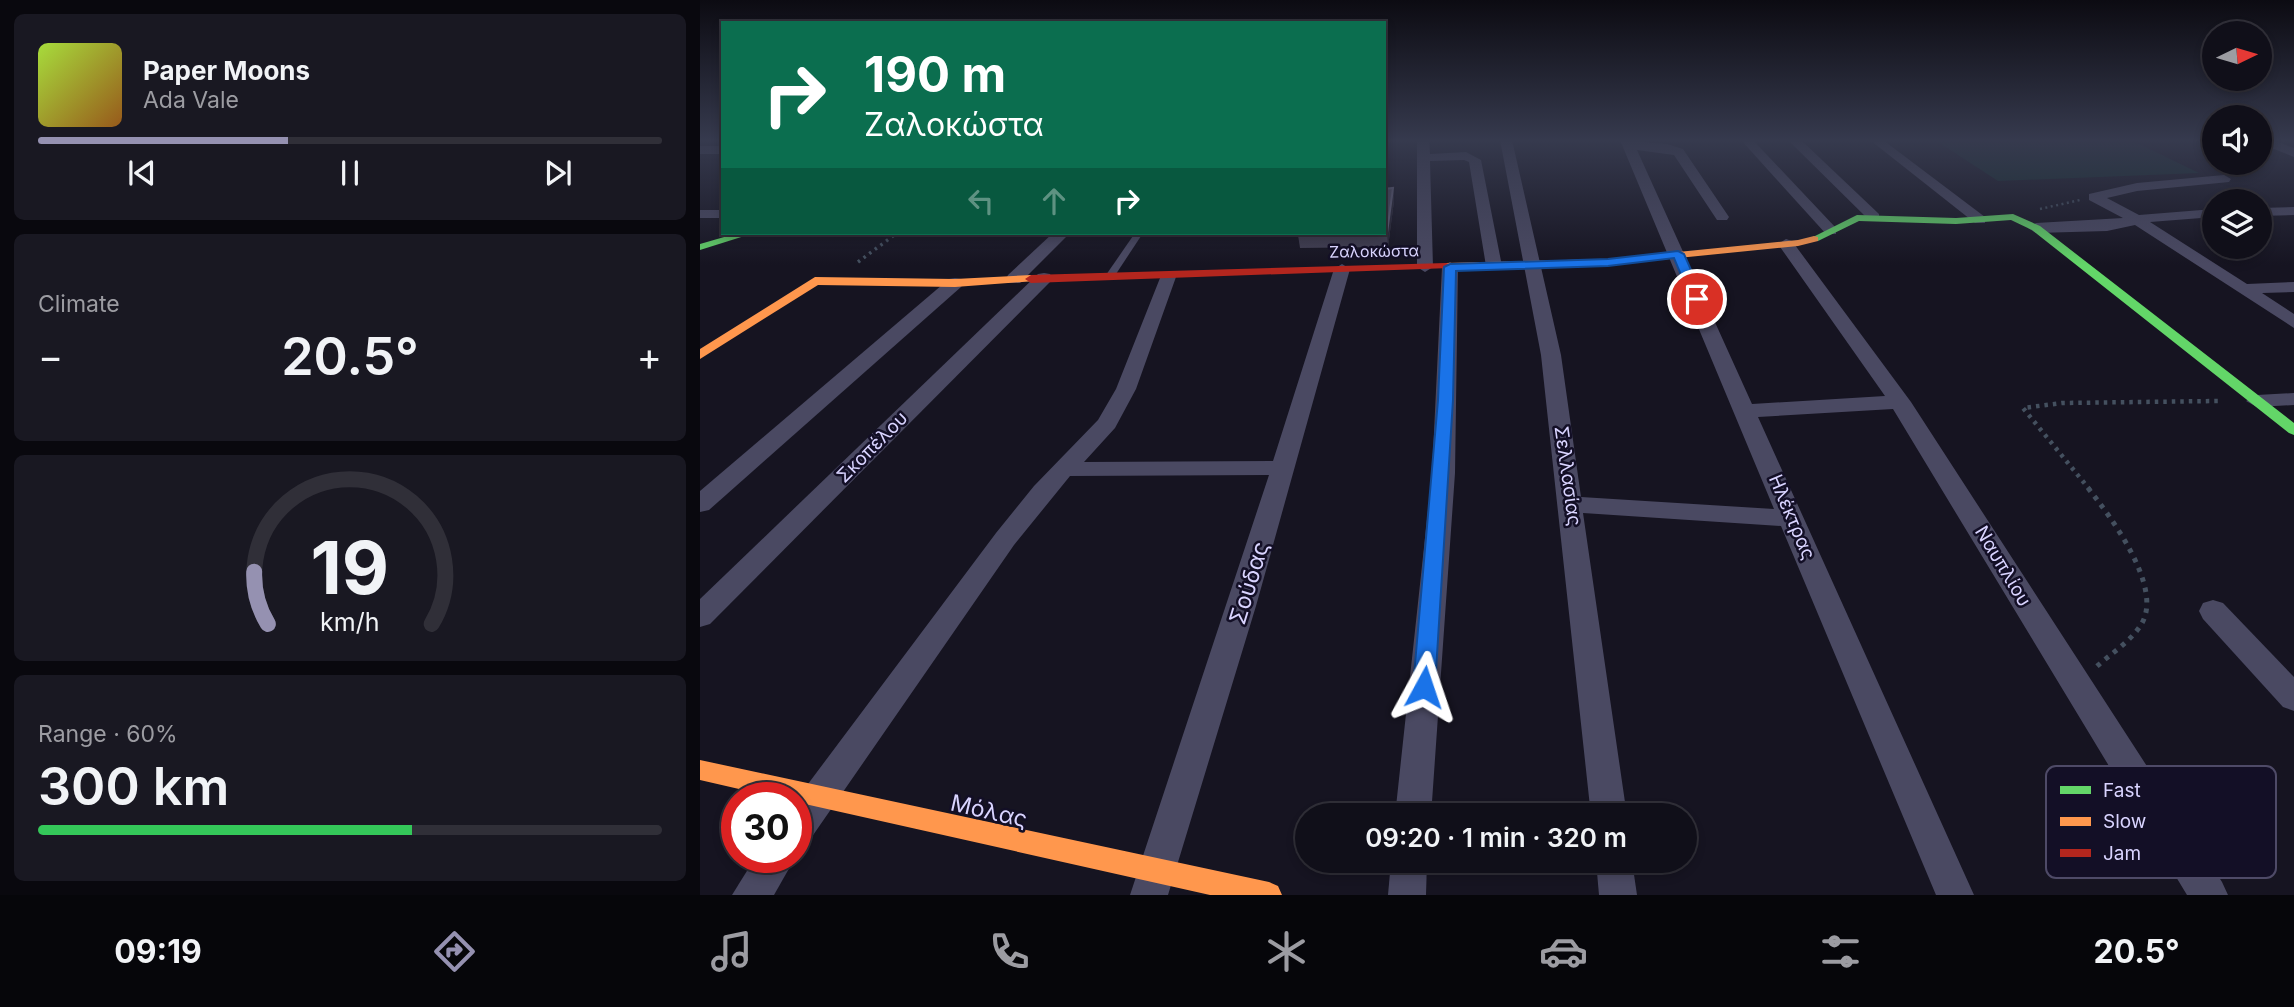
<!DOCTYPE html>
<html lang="en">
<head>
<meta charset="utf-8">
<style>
	body { margin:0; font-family:Inter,sans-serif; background:#191822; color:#f1f3f6; height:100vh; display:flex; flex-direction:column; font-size:26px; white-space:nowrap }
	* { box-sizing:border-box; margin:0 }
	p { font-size:23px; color:#9c9ca2 }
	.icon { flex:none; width:38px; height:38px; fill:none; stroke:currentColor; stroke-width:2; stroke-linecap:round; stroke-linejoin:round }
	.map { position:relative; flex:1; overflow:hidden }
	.sheet { display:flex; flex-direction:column; gap:14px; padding:14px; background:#09080e; width:700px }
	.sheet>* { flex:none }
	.banner { position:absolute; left:21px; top:21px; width:665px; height:214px; border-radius:0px; box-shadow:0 4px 10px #0003,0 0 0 2px #302f38; background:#0b6e4f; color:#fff; overflow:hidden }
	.needle { width:46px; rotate:85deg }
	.controls { position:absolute; left:1502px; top:21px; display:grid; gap:14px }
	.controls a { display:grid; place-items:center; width:70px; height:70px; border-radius:50%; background:#100f19; box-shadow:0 4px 10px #0003,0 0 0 2px #302f38; font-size:35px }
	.speed { position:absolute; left:21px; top:782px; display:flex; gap:14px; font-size:35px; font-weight:700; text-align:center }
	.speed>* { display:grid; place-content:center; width:91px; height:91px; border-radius:50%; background:#100f19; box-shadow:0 4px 10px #0003,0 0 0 2px #302f38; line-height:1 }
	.speed .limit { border:10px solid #d22; background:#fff; color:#111 }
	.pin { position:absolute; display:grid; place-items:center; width:60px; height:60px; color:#fff; margin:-30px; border:4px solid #fff; border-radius:50%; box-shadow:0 2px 7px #0007 }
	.me { position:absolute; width:77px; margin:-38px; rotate:5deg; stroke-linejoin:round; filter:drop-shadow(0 0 5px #0008) }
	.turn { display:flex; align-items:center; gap:24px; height:147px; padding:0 28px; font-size:32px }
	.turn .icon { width:91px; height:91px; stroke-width:2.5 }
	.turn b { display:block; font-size:49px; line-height:60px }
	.lanes { display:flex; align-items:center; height:66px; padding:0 28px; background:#0003; justify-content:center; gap:35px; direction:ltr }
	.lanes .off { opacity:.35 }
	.big { font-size:52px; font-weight:600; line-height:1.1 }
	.sheet .tile { flex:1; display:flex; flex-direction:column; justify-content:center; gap:10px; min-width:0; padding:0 24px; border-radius:10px; background:#191822 }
	.sheet .dial { align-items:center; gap:0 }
	.dial svg { height:182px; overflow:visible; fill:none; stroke:#302f38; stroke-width:7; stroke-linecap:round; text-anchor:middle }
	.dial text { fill:#f1f3f6; stroke:none }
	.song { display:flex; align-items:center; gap:21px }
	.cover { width:84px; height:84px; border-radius:10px; background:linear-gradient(135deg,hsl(80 70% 55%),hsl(30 70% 35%)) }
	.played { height:7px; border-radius:4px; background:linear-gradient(90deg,#9591b1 40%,#302f38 40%) }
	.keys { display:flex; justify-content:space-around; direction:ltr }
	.heat { display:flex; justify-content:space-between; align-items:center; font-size:38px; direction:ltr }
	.charge { height:10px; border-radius:5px; background:linear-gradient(90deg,#34c759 60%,#302f38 0) }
	.trip { position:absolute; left:595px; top:803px; width:402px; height:70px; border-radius:35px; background:#100f19; box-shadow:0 4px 10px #0003,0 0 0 2px #302f38; font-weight:600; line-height:70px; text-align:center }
	.tab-bar { display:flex; height:112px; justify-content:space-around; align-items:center; background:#06060a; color:#9c9ca2 }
	.tab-bar .icon { width:49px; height:49px }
	.tab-bar .current { color:#9591b1 }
	.tab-bar b { font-size:32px; color:#f1f3f6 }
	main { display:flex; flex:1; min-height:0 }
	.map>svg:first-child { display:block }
	.green { fill:#132c2d }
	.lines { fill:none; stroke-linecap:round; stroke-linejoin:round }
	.path-far3 { stroke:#44505f; stroke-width:2.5; stroke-dasharray:2 3.5; stroke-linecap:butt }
	.path-far2 { stroke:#44505f; stroke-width:3.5; stroke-dasharray:2.5 4.5; stroke-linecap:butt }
	.path-far1 { stroke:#44505f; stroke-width:4.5; stroke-dasharray:3.5 5; stroke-linecap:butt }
	.path { stroke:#44505f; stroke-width:5; stroke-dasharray:4.5 6; stroke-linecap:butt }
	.lane { fill:#4a4962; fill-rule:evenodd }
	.street { fill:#4a4962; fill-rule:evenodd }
	.fast { fill:#63d668; fill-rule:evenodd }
	.slow { fill:#ff974d; fill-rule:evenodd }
	.jam { fill:#b3261e; fill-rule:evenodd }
	.wall { fill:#403d50 }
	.shaded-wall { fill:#282635 }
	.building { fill:#504e63; stroke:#66637b; stroke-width:2 }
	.route { fill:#1a73e8; stroke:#114b97; stroke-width:2 }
	.labels { text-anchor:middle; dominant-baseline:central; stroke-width:5; stroke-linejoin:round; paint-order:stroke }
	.far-street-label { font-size:16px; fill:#d9d4ff; stroke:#130f26 }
	.street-label { font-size:19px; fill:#d9d4ff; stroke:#130f26 }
	.near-street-label { font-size:23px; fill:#d9d4ff; stroke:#130f26 }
	.key { fill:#130f26; stroke:#4e4a67; stroke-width:2 }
	.key-label { font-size:19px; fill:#d9d4ff }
</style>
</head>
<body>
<main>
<section class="sheet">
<div class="tile">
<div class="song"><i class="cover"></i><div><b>Paper Moons</b><p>Ada Vale</p></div></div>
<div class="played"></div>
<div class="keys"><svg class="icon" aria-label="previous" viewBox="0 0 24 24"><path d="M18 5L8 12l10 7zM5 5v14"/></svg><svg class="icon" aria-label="pause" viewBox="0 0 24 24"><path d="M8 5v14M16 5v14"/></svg><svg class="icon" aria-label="next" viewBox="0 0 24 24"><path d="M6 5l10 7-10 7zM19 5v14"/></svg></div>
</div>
<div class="tile"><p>Climate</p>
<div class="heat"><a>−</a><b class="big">20.5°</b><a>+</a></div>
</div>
<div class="tile dial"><svg viewBox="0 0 100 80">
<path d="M14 69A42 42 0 1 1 86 69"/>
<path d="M14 69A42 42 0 0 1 8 46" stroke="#9591b1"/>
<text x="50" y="56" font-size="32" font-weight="700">19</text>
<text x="50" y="72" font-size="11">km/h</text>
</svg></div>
<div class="tile"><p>Range · 60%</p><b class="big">300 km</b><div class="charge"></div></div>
</section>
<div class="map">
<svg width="1594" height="895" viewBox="0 0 1594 895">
	<rect width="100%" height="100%" fill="#161421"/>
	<path class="green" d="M1235 140H1431L1499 173 1298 181Z"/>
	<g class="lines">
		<path class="path-far3" d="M1340 209 1380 200"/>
		<path class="path-far2" d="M158 262 197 233"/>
		<path class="path-far1" d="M1390 490 1323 408 1362 403 1518 401"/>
		<path class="path" d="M1388 488C1410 516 1463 586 1442 623 1432 641 1410 654 1395 668"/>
		<path class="lane" d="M435 233H443L414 277H408L406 275Z"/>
		<g class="street">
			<path d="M717 140H729L730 154 766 152 781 160 802 266 800 270H788L786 266 769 162 764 160 730 161 733 267 725 272 717 267Z"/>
			<path d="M800 140H812L861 355 881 497 1074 509 920 140 967 144 983 149 1029 217 1027 220H1017L974 155 937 150 1052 404 1185 396 1078 244 1086 239 1092 241 1211 402 1522 882 1528 895H1487L1193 409 1058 417 1274 895H1236L1081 526 883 513 927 816H891L841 355Z"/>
			<path d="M1041 140H1053L1136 228V234H1126Z"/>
			<path d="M1088 140H1101L1179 214V220H1169Z"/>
			<path d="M1170 140H1183L1285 217V223H1275Z"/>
			<path d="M1559 140H1573L1594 148V157L1559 143Z"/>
			<rect x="0" y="146" width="23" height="8"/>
			<path d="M1524 175 1531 179 1529 182 1437 191 1407 198 1439 215 1514 209V217L1450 222 1547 284 1594 282V292L1562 293 1594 314V328L1435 225 1407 231 1336 233 1328 228 1336 223 1423 218 1389 200V194L1437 183Z"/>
			<path d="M1594 207V215L1559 216V208Z"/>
			<rect x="0" y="210" width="23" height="8"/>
			<path d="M353 233H370L320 283H308L306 279 308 275Z"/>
			<path d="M750 262 758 267 755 473 731 816H695L732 473 742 267Z"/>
			<path d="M642 264 650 269 556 606 468 895H430L569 475 370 476 314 545 109 841 96 846V800L296 533 334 486 398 420 416 389 462 273H474L476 277 436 389 415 428 384 462 573 461 634 269Z"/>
			<path d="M344 273 350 274 352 278 350 282 10 624 0 627V599L338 274Z"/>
			<path d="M255 278 261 279 264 283 261 287 9 510 0 512V491L249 279Z"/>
			<path d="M1594 393V405L1557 407 1546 401 1557 395Z"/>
			<path d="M1513 600 1523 603 1594 677V711L1583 707 1503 619 1499 611 1503 603Z"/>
			<path d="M55 858H95L74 895H32Z"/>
			<path d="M691 861H727L726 895H688Z"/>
			<path d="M896 861H932L937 895H899Z"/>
		</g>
		<g class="fast">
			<path d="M1313 214 1340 226 1594 423V435L1589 433 1332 230 1311 220 1256 224 1159 221 1118 241 1109 239 1157 215 1256 218Z"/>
			<path d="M38 233H54L0 250V244Z"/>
		</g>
		<g class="slow">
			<path d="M1114 236 1118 237V241L1098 246 908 265 746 269 740 266 746 263 908 259 1098 240Z"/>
			<path d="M331 275 335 277V281L255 287 118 285 0 359V349L115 277 255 279Z"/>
			<path d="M0 760 569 882 578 886 582 895H510L96 802V798H78L0 780Z"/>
		</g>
		<path class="jam" d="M746 263 750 264V268L331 283 325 279 331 275Z"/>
	</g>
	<path class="wall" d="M693 188 694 201 688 247 600 248 598 235Z"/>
	<path class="shaded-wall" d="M693 188 694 201 688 247 687 233Z"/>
	<path class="building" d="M693 188 687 233 598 235V233H684V189Z"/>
	<linearGradient id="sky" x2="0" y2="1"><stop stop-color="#0c0b12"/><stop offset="0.53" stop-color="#363a4e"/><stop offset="1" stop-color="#363a4e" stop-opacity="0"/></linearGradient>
	<rect width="1594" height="265" fill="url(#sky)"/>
	<path class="route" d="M978 251 984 254 1004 299 1002 302 991 299 974 258 908 266 756 271 753 400 735 687 732 693 724 696 716 693 713 687 738 400 744 267 750 264 908 259Z"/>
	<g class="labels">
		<g class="far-street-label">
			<text transform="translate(674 251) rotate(-1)">Ζαλοκώστα</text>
		</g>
		<g class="street-label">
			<text transform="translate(172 447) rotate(-45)">Σκοπέλου</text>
			<text transform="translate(868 476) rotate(82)">Σελλασίας</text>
			<text transform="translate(1092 517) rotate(67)">Ηλέκτρας</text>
			<text transform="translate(1303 566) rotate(59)">Ναυπλίου</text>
		</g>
		<g class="near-street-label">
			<text transform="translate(549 583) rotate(-73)">Σούδας</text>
			<text transform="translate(289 811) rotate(13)">Μόλας</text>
		</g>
	</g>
	<rect x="1346" y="766" width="230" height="112" rx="10" class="key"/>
	<rect x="1360" y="786" width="31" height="8" fill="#63d668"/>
	<rect x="1360" y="817" width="31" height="9" fill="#ff974d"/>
	<rect x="1360" y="849" width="31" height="8" fill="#b3261e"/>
	<g class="key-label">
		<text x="1403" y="797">Fast</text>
		<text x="1403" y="828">Slow</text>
		<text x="1403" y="860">Jam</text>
	</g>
</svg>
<div class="controls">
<a><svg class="needle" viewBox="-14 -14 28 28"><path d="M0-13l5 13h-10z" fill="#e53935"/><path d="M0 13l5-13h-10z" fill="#9c9ca2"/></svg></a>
<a><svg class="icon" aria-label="sound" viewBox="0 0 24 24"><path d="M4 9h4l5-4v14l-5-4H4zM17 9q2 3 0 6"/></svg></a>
<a><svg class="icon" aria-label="layers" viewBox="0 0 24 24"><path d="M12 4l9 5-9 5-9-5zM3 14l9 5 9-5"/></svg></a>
</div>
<div class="speed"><div class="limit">30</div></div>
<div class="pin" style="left:997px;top:299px;background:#d93025"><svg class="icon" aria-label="arrive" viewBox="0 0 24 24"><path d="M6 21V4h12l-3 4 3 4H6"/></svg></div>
<svg class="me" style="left:724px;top:687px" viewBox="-20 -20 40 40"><path d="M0-17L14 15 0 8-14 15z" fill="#1a73e8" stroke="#fff" stroke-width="4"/></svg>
<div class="trip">09:20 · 1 min · 320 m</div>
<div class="banner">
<div class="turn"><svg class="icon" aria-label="right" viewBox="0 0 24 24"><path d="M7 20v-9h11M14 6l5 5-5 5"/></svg><div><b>190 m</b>Ζαλοκώστα</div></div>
<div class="lanes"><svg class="icon off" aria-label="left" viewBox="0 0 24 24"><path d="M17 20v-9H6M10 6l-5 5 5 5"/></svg><svg class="icon off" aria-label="ahead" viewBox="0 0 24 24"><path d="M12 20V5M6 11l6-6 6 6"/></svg><svg class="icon" aria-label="right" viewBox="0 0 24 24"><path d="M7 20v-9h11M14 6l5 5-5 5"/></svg></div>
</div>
</div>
</main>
<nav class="tab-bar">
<b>09:19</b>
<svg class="icon current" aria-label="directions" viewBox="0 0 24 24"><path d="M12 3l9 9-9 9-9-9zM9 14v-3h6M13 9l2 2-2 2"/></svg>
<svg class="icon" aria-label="music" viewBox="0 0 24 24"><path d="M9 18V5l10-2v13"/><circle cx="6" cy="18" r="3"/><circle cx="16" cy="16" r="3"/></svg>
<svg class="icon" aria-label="phone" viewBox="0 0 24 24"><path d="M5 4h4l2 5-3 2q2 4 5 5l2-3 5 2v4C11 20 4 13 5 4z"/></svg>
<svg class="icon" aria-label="climate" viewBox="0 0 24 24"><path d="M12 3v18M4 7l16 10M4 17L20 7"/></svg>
<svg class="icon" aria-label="car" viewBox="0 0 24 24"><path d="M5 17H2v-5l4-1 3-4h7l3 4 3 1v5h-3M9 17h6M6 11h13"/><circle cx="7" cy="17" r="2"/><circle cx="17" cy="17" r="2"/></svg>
<svg class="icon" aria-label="filters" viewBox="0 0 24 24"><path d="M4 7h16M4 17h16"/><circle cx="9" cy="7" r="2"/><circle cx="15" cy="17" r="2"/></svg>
<b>20.5°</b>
</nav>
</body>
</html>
